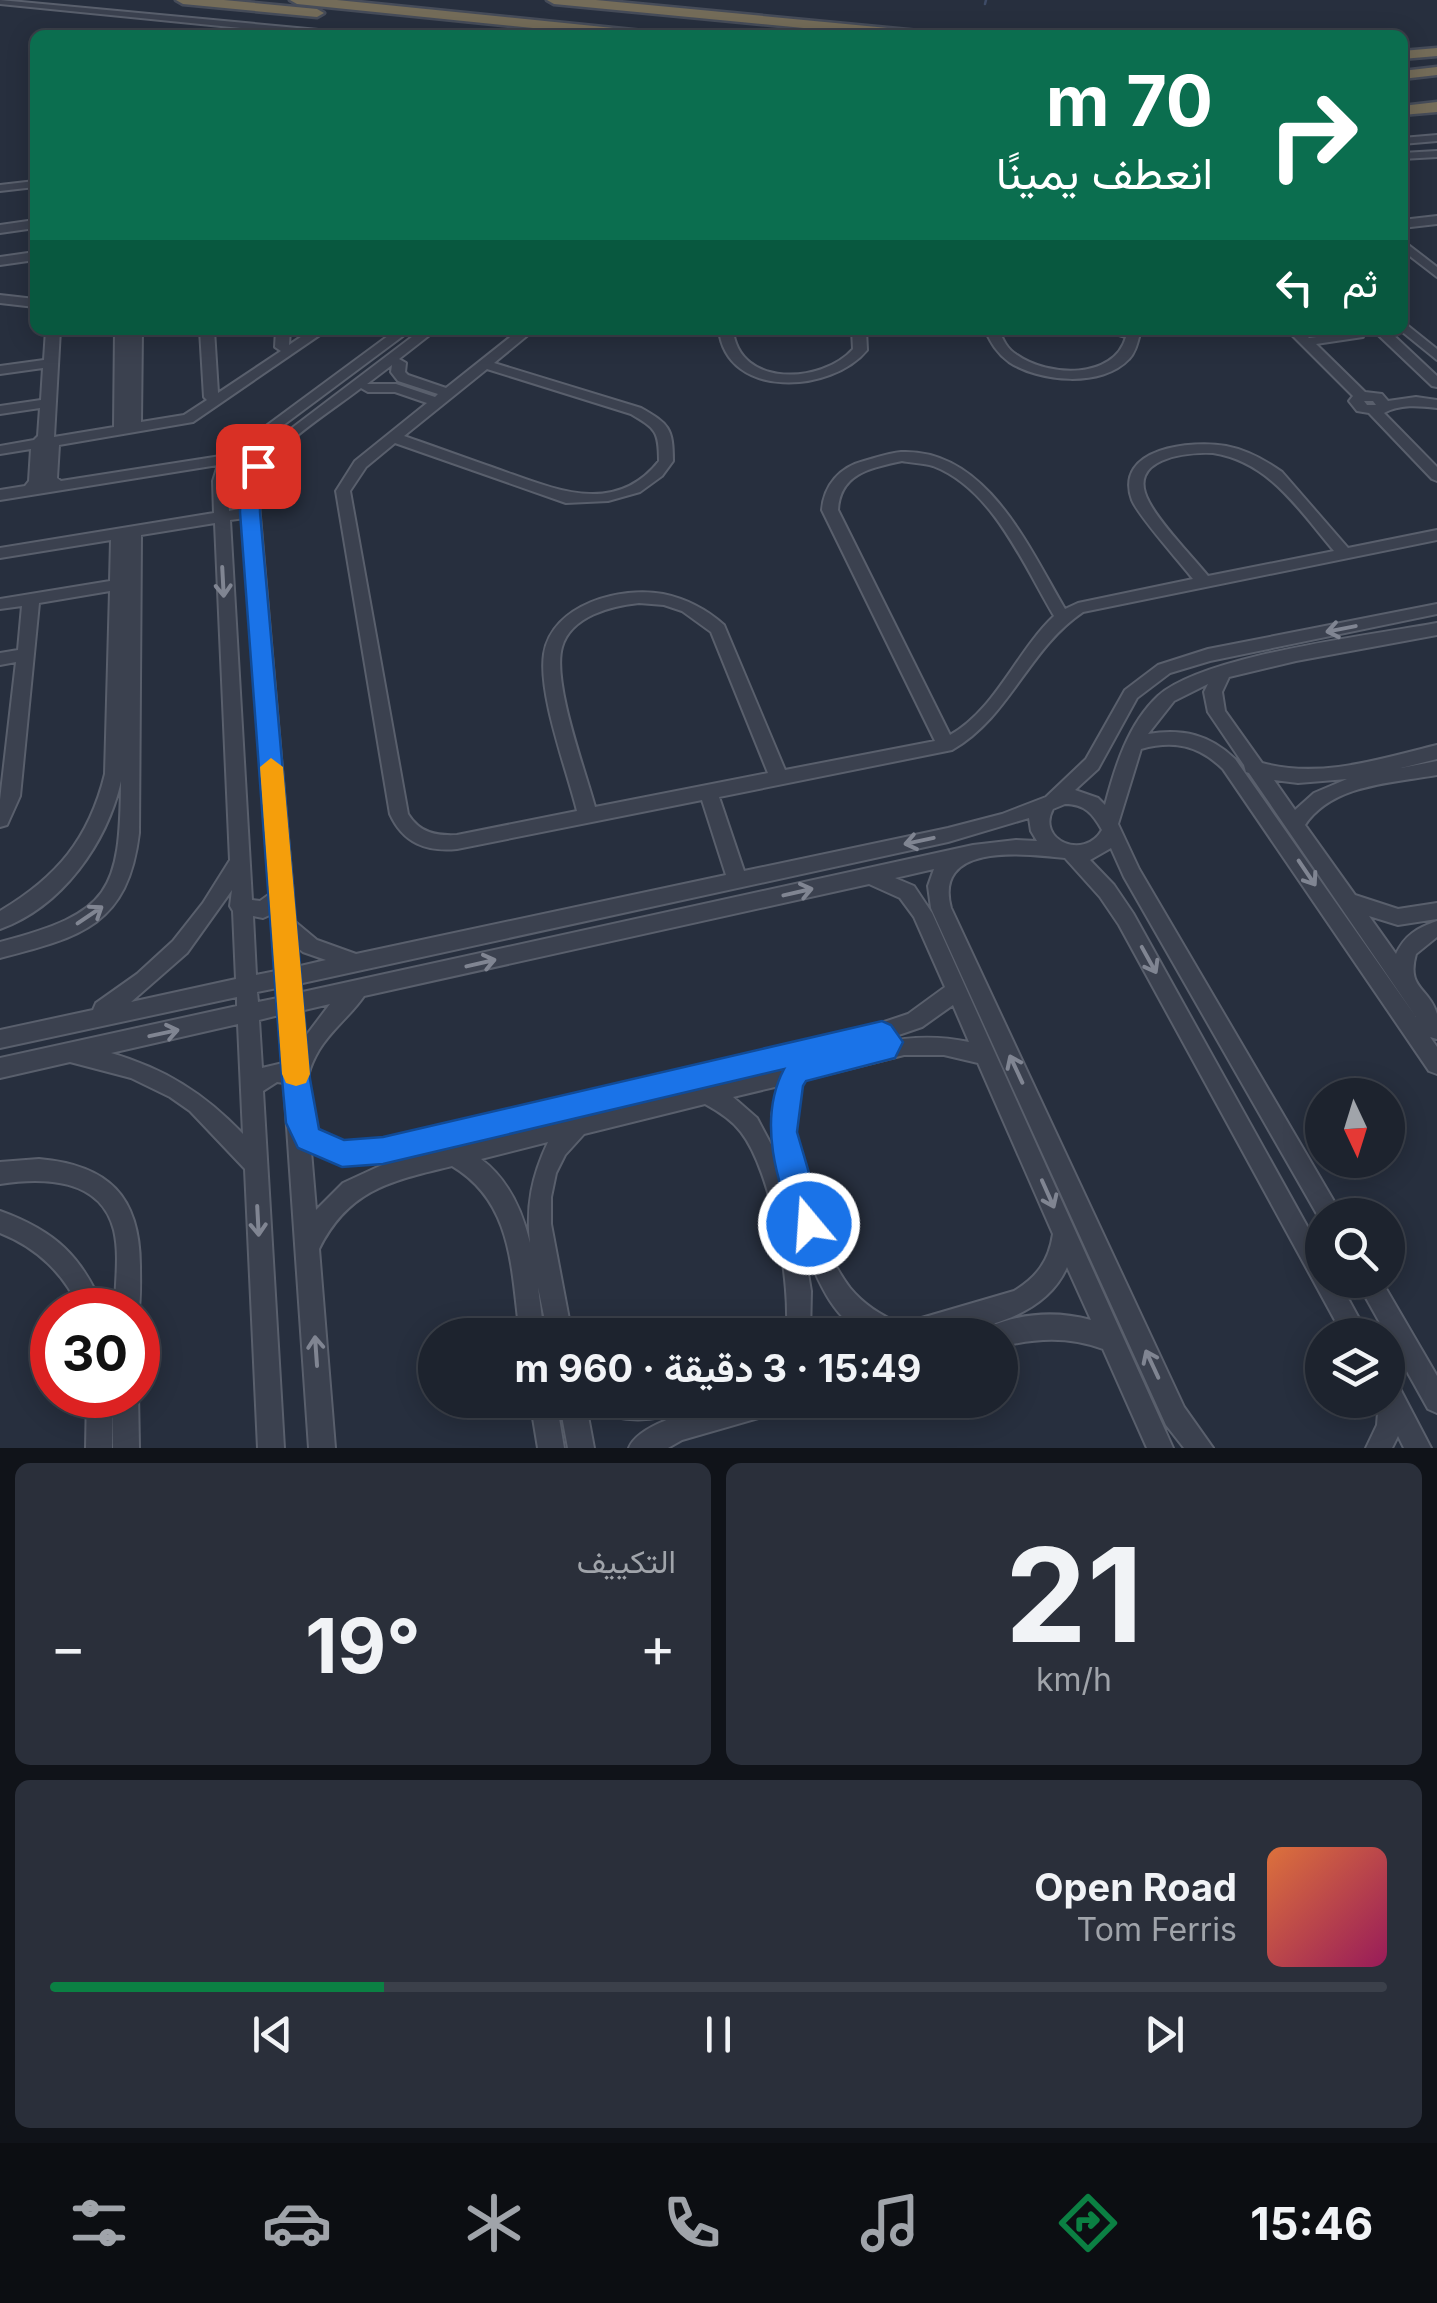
<!DOCTYPE html>
<html lang="ar">
<head>
<meta charset="utf-8">
<style>
	body { margin:0; font-family:Inter,Vazirmatn,sans-serif; background:#2a2f3a; color:#f1f3f6; direction:rtl; height:100vh; display:flex; flex-direction:column; font-size:38px; white-space:nowrap }
	* { box-sizing:border-box; margin:0 }
	p { font-size:32px; color:#a0a4aa }
	.icon { flex:none; width:55px; height:55px; fill:none; stroke:currentColor; stroke-width:2; stroke-linecap:round; stroke-linejoin:round }
	.map { position:relative; height:1448px; overflow:hidden; direction:ltr }
	.panel { display:flex; flex-direction:column; gap:15px; padding:15px; background:#101319; flex:1 }
	.panel>* { flex:none }
	.banner { position:absolute; left:30px; top:30px; width:1378px; height:305px; border-radius:15px; box-shadow:0 5px 25px #0003,0 0 0 2px #3b404a; direction:rtl; background:#0b6e4f; color:#fff; overflow:hidden }
	.needle { width:65px; rotate:176deg }
	.controls { position:absolute; left:1305px; top:1078px; display:grid; gap:20px }
	.controls a { display:grid; place-items:center; width:100px; height:100px; border-radius:50%; background:#1d232e; box-shadow:0 5px 25px #0003,0 0 0 2px #3b404a; font-size:50px }
	.speed { position:absolute; left:30px; top:1288px; display:flex; gap:20px; font-size:50px; font-weight:700; text-align:center }
	.speed>* { display:grid; place-content:center; width:130px; height:130px; border-radius:50%; background:#1d232e; box-shadow:0 5px 25px #0003,0 0 0 2px #3b404a; line-height:1 }
	.speed .limit { border:15px solid #d22; background:#fff; color:#111 }
	.pin { position:absolute; display:grid; place-items:center; width:85px; height:85px; color:#fff; margin:-42px; border-radius:20px; box-shadow:0 5px 15px #0006 }
	.me { position:absolute; width:110px; margin:-55px; rotate:342deg; stroke-linejoin:round; filter:drop-shadow(0 0 8px #0008) }
	.turn { display:flex; align-items:center; gap:35px; height:210px; padding:0 30px; font-size:45px }
	.turn .icon { width:130px; height:130px; stroke-width:2.5 }
	.turn b { display:block; font-size:70px; line-height:85px }
	.then { display:flex; align-items:center; height:95px; padding:0 30px; background:#0003; gap:20px; font-size:38px }
	.big { font-size:75px; font-weight:700; line-height:1.1 }
	.panel .widget { flex:1; display:flex; flex-direction:column; justify-content:center; gap:15px; min-width:0; padding:0 35px; border-radius:15px; background:#2a2f3a }
	.panel .dial { align-items:center; gap:0 }
	.dial b { font-size:130px; line-height:1 }
	.song { display:flex; align-items:center; gap:30px }
	.cover { width:120px; height:120px; border-radius:15px; background:linear-gradient(135deg,hsl(20 70% 55%),hsl(330 70% 35%)) }
	.played { height:10px; border-radius:5px; background:linear-gradient(90deg,#0b8043 25%,#3b404a 25%) }
	.keys { display:flex; justify-content:space-around; direction:ltr }
	.heat { display:flex; justify-content:space-between; align-items:center; font-size:55px; direction:ltr }
	.panel .tiles { flex:1; display:grid; gap:15px; grid-template-columns:1fr 1fr }
	.widget:last-child { grid-column:span 2 }
	.trip { position:absolute; left:418px; top:1318px; width:600px; height:100px; border-radius:50px; background:#1d232e; box-shadow:0 5px 25px #0003,0 0 0 2px #3b404a; font-weight:700; line-height:100px; text-align:center; direction:rtl }
	.tabs { display:flex; height:160px; justify-content:space-around; align-items:center; background:#0c0e12; color:#a0a4aa }
	.tabs .icon { width:70px; height:70px }
	.tabs .active { color:#0b8043 }
	.tabs b { font-size:45px; color:#f1f3f6 }
	.map>svg:first-child { display:block }
	.lines { fill:none; stroke-linecap:round; stroke-linejoin:round }
	.stream { stroke:#3e4b66; stroke-width:2.5 }
	.minor-casing { stroke:#595f6c; stroke-width:4 }
	.highway-casing { stroke:#464c59; stroke-width:5 }
	.minor { fill:#3b414f; fill-rule:evenodd }
	.highway { fill:#746c59; fill-rule:evenodd }
	.oneway { stroke:#808592 }
	.route { fill:#1a73e8; stroke:#114b97; stroke-width:2.5 }
	.slow { fill:#f59e0b }
</style>
</head>
<body>
<div class="map">
<svg width="1437" height="1448" viewBox="0 0 1437 1448">
	<rect width="100%" height="100%" fill="#272f3e"/>
	<g class="lines">
		<path class="stream" d="M985 4 986 0"/>
		<defs>
			<g id="minor">
				<path d="M0 0 340 32 345 35H311L0 4Z"/>
				<path d="M1437 135V141L1402 144V138Z"/>
				<path d="M1437 151V157L1402 159V153Z"/>
				<path d="M35 181V187L0 191V185Z"/>
				<path d="M1437 216V224L1402 228V220Z"/>
				<path d="M35 220V228L0 233V225Z"/>
				<path d="M1402 240 1437 267V277L1402 250Z"/>
				<path d="M35 252V260L0 265V257Z"/>
				<path d="M0 295 35 299V307L0 303Z"/>
				<path d="M1402 321 1437 349V360L1400 330H1402Z"/>
				<path d="M46 330H60L54 437 114 427 115 330H142L141 422 184 415 207 400 204 397 200 330H214L218 393 281 351 275 347 276 330H290L289 345 311 330H327L193 422 59 445 57 478 61 481 227 455 396 330H411L242 456C226 474 228 488 229 511L244 508C242 477 245 470 267 447L421 330H436L399 359 406 363 405 372 408 375 446 388 519 330H534L494 363 641 408C669 424 673 428 673 461L662 476 640 492 608 501 566 503 395 443 366 467 350 491 408 814C420 833 436 836 457 835L577 811C567 770 538 694 544 654 552 604 621 586 663 594 687 599 706 609 724 625L785 770 935 741 822 510C824 485 840 467 864 461 875 458 889 453 901 452 986 448 1029 548 1065 609L1078 603 1193 579C1180 562 1139 517 1132 500 1113 447 1193 440 1226 446 1247 450 1265 460 1282 472L1348 548 1437 530V540L1083 612C1028 649 1010 717 952 750L719 797 744 871 948 828 1002 814 1046 797 1086 759 1125 690 1158 665 1208 649 1437 604V614L1210 661 1170 673 1137 698 1098 769 1075 790 1098 798 1105 805C1115 767 1128 724 1158 696 1204 655 1372 635 1437 623V635L1296 661 1229 677 1222 692 1225 711 1262 763C1321 779 1380 759 1437 745V759L1401 768 1437 761V775C1392 783 1333 784 1305 825L1355 895 1398 909 1437 903V919L1398 925 1369 916 1396 954C1405 935 1417 928 1437 921V937L1416 954C1406 989 1429 987 1437 1014 1437 1021 1437 1032 1437 1039L1430 1037 1437 1047V1074L1429 1071 1223 769C1198 745 1174 740 1141 749L1118 824 1139 869 1342 1215H1322V1223L1124 877 1111 848 1090 860 1114 885 1133 913 1322 1253V1280H1338L1368 1335H1343L1119 925 1100 897 1065 858C1025 854 933 842 951 908L1184 1407 1213 1448H1184L1166 1425 931 908 928 886 934 869 895 878 914 886 932 913 1173 1448H1147L1103 1349C1068 1336 1036 1338 1000 1347V1335H988L991 1326C1023 1313 1058 1311 1091 1320L1067 1267C1043 1323 962 1335 907 1335 896 1335 880 1338 869 1334 833 1323 816 1275 803 1244L811 1291 810 1335H786C792 1286 772 1172 741 1132 732 1120 718 1111 705 1104L584 1134 565 1155 556 1173 551 1197V1224L572 1335H548L538 1287 544 1335H520C511 1270 514 1203 452 1166 391 1181 349 1189 319 1249L335 1448H309L284 1083 277 1082 263 1091 284 1448H258L245 1169 190 1111 170 1097 131 1078 70 1062 0 1078V1058L237 1006V997L0 1048V1030L93 1010 96 1003 137 974 173 941 203 903 230 860 215 523 141 535 139 833C128 925 81 937 0 958V942C111 913 120 892 121 781 107 843 62 907 0 929V911C57 877 89 839 105 774L110 591 39 603 20 796 7 825 0 827V800L16 662 0 665V653L18 650 22 606 0 609V599L110 581 111 540 0 558V548L214 513 213 481 218 465 0 500V490L25 486 29 481 31 449 0 454V446L34 440 38 436 40 408 0 414V406L41 400 43 368 0 374V366L44 360ZM392 365 391 372 398 381 438 394 435 397 396 384H367ZM487 369 631 414C656 429 659 431 659 461 615 517 554 489 500 470 468 459 436 447 404 436ZM361 388 368 392H395L427 403 355 461 336 491 390 814C403 843 426 852 457 849L702 800 726 875 356 954 317 940 293 920V895L257 482C274 445 329 413 361 388ZM1213 453C1270 462 1299 510 1334 551L1208 576C1191 555 1161 525 1149 502 1125 458 1186 452 1213 453ZM902 461C912 463 923 463 933 466 993 489 1023 564 1054 616 1016 652 996 709 950 735L838 510C840 473 871 468 902 461ZM245 518 271 893 260 901 252 900 230 520ZM639 603 664 605 682 611 711 632 768 773 595 807C585 770 552 682 562 647 571 616 611 606 639 603ZM1208 684 1204 692 1208 712 1244 765 1246 772 1249 773 1416 1017 1235 759C1210 735 1183 728 1148 734L1174 701ZM1347 779 1314 793 1295 810 1274 780 1298 783ZM1065 804C1085 804 1093 814 1102 830 1084 861 1036 840 1053 809ZM1029 818 1031 831 1037 841 1016 840 973 845 298 993V984L948 842ZM869 884 900 898 914 917 945 987 908 1014 878 1024 383 1141C347 1145 311 1145 307 1101 305 1081 309 1067 319 1050 332 1029 351 1015 364 996ZM232 890 230 906 233 911 236 979 131 1002 187 953ZM272 914 276 971 256 975 253 916 263 918ZM294 945 303 952 326 960 296 967ZM277 988 278 998 258 1002 257 992ZM330 1004 302 1041 300 1011ZM953 1005 969 1042C901 1028 861 1051 797 1062L878 1042 922 1027ZM279 1015 283 1063 262 1068 259 1020ZM238 1024 243 1134C204 1093 165 1069 111 1053ZM904 1055H944L978 1063 1053 1234C1049 1261 1037 1277 1014 1291L901 1324C882 1316 864 1305 850 1288 822 1251 794 1172 793 1126 793 1110 797 1094 804 1080ZM795 1062 395 1159 343 1183 316 1210 311 1151 347 1164 383 1161ZM779 1086 772 1115 774 1150 757 1118 733 1097ZM548 1142C532 1176 526 1205 530 1243 522 1210 508 1179 481 1159Z"/>
				<path d="M719 330H733C739 388 822 384 853 349L852 330H866L867 350C832 393 727 400 719 330Z"/>
				<path d="M985 330H999C1003 340 1007 349 1017 355 1048 377 1114 380 1126 337L1101 330H1141C1138 340 1136 352 1129 359 1102 388 1039 382 1009 362 997 353 991 343 985 330Z"/>
				<path d="M1287 330H1301L1309 338 1363 331V337L1316 344 1365 392 1382 394 1388 401 1416 397 1437 400V408C1419 406 1400 404 1384 413L1437 467V481L1432 479 1369 413 1357 411 1349 401 1353 396ZM1364 401H1373L1376 405H1367Z"/>
				<path d="M1373 330H1388L1437 376V387L1432 386Z"/>
				<path d="M39 1159C108 1165 140 1196 140 1266 140 1282 141 1299 138 1314V1310H115C115 1284 120 1255 114 1230 101 1178 43 1177 0 1184V1162Z"/>
				<path d="M0 1211C55 1231 82 1256 104 1310H80C65 1274 36 1247 0 1233Z"/>
				<path d="M1356 1280H1381L1437 1376V1413L1428 1409Z"/>
				<path d="M1388 1379 1397 1383 1431 1448H1404L1398 1436 1392 1448H1366L1377 1425 1379 1400H1388Z"/>
				<path d="M138 1393 139 1448H113V1395H138Z"/>
				<path d="M87 1395H113L112 1448H86Z"/>
				<path d="M530 1400H556L564 1448H538Z"/>
				<path d="M559 1400H585L594 1448H568Z"/>
				<path d="M585 1400H691L687 1409C653 1423 623 1423 589 1409Z"/>
				<path d="M733 1400H789L785 1409 776 1413 682 1440 668 1448H629C640 1421 706 1408 733 1400Z"/>
			</g>
			<g id="highway">
				<path d="M176 0H224L317 9 324 13 317 17 183 4Z"/>
				<path d="M290 0H337L643 31 650 35H602L297 4Z"/>
				<path d="M547 0H596L919 31 926 35H876L554 4Z"/>
				<path d="M1437 48V56L1402 59V51Z"/>
				<path d="M1437 67V75L1402 79V71Z"/>
				<path d="M1437 102V112L1402 115V106Z"/>
			</g>
		</defs>
		<use href="#minor" class="minor-casing"/>
		<use href="#highway" class="highway-casing"/>
		<use href="#minor" class="minor"/>
		<use href="#highway" class="highway"/>
	</g>
	<defs><path id="oneway-shaft" d="M-6 0H5M1.5-3L5.5 0L1.5 3" fill="none" stroke-width="1.6" stroke-linecap="round" stroke-linejoin="round" transform="scale(2.5)"/></defs>
	<g class="oneway">
		<use href="#oneway-shaft" transform="translate(223 582) rotate(87)"/>
		<use href="#oneway-shaft" transform="translate(1341 629) rotate(169)"/>
		<use href="#oneway-shaft" transform="translate(919 841) rotate(168)"/>
		<use href="#oneway-shaft" transform="translate(1307 873) rotate(56)"/>
		<use href="#oneway-shaft" transform="translate(798 892) rotate(-13)"/>
		<use href="#oneway-shaft" transform="translate(90 915) rotate(-34)"/>
		<use href="#oneway-shaft" transform="translate(1149 960) rotate(61)"/>
		<use href="#oneway-shaft" transform="translate(481 963) rotate(-13)"/>
		<use href="#oneway-shaft" transform="translate(164 1033) rotate(-12)"/>
		<use href="#oneway-shaft" transform="translate(1016 1069) rotate(-115)"/>
		<use href="#oneway-shaft" transform="translate(1048 1194) rotate(66)"/>
		<use href="#oneway-shaft" transform="translate(258 1221) rotate(87)"/>
		<use href="#oneway-shaft" transform="translate(316 1351) rotate(-94)"/>
		<use href="#oneway-shaft" transform="translate(1152 1364) rotate(-115)"/>
	</g>
	<path class="route" d="M258 460 267 466 260 482V512L310 1079 319 1129 344 1140 383 1137 882 1021 891 1025 903 1042 895 1058 806 1081 803 1086 797 1132 824 1224 819 1234 809 1239 798 1234C777 1184 757 1120 784 1069L383 1164 342 1167 298 1148 286 1123 282 1079 240 512 241 482 251 461Z"/>
	<path class="slow" d="M271 758 283 767 310 1074 306 1083 296 1086 286 1083 282 1074 260 767Z"/>
</svg>
<div class="controls">
<a><svg class="needle" viewBox="-14 -14 28 28"><path d="M0-13l5 13h-10z" fill="#e53935"/><path d="M0 13l5-13h-10z" fill="#a0a4aa"/></svg></a>
<a><svg class="icon" aria-label="search" viewBox="0 0 24 24"><circle cx="10" cy="10" r="6"/><path d="M15 15l6 6"/></svg></a>
<a><svg class="icon" aria-label="layers" viewBox="0 0 24 24"><path d="M12 4l9 5-9 5-9-5zM3 14l9 5 9-5"/></svg></a>
</div>
<div class="speed"><div class="limit">30</div></div>
<div class="pin" style="left:258px;top:466px;background:#d93025"><svg class="icon" aria-label="arrive" viewBox="0 0 24 24"><path d="M6 21V4h12l-3 4 3 4H6"/></svg></div>
<svg class="me" style="left:809px;top:1224px" viewBox="-20 -20 40 40"><circle r="17" fill="#1a73e8" stroke="#fff" stroke-width="3"/><path d="M0-11L8 9 0 5-8 9z" fill="#fff"/></svg>
<div class="trip">15:49 · 3 دقيقة · 960 m</div>
<div class="banner">
<div class="turn"><svg class="icon" aria-label="right" viewBox="0 0 24 24"><path d="M7 20v-9h11M14 6l5 5-5 5"/></svg><div><b>70 m</b>انعطف يمينًا</div></div>
<div class="then">ثم<svg class="icon" aria-label="left" viewBox="0 0 24 24"><path d="M17 20v-9H6M10 6l-5 5 5 5"/></svg></div>
</div>
</div>
<section class="panel">
<div class="tiles">
<div class="widget dial"><b>21</b><p>km/h</p></div>
<div class="widget"><p>التكييف</p>
<div class="heat"><a>−</a><b class="big">19°</b><a>+</a></div>
</div>
<div class="widget">
<div class="song"><i class="cover"></i><div><b>Open Road</b><p>Tom Ferris</p></div></div>
<div class="played"></div>
<div class="keys"><svg class="icon" aria-label="previous" viewBox="0 0 24 24"><path d="M18 5L8 12l10 7zM5 5v14"/></svg><svg class="icon" aria-label="pause" viewBox="0 0 24 24"><path d="M8 5v14M16 5v14"/></svg><svg class="icon" aria-label="next" viewBox="0 0 24 24"><path d="M6 5l10 7-10 7zM19 5v14"/></svg></div>
</div>
</div>
</section>
<nav class="tabs">
<b>15:46</b>
<svg class="icon active" aria-label="directions" viewBox="0 0 24 24"><path d="M12 3l9 9-9 9-9-9zM9 14v-3h6M13 9l2 2-2 2"/></svg>
<svg class="icon" aria-label="music" viewBox="0 0 24 24"><path d="M9 18V5l10-2v13"/><circle cx="6" cy="18" r="3"/><circle cx="16" cy="16" r="3"/></svg>
<svg class="icon" aria-label="phone" viewBox="0 0 24 24"><path d="M5 4h4l2 5-3 2q2 4 5 5l2-3 5 2v4C11 20 4 13 5 4z"/></svg>
<svg class="icon" aria-label="climate" viewBox="0 0 24 24"><path d="M12 3v18M4 7l16 10M4 17L20 7"/></svg>
<svg class="icon" aria-label="car" viewBox="0 0 24 24"><path d="M5 17H2v-5l4-1 3-4h7l3 4 3 1v5h-3M9 17h6M6 11h13"/><circle cx="7" cy="17" r="2"/><circle cx="17" cy="17" r="2"/></svg>
<svg class="icon" aria-label="filters" viewBox="0 0 24 24"><path d="M4 7h16M4 17h16"/><circle cx="9" cy="7" r="2"/><circle cx="15" cy="17" r="2"/></svg>
</nav>
</body>
</html>
